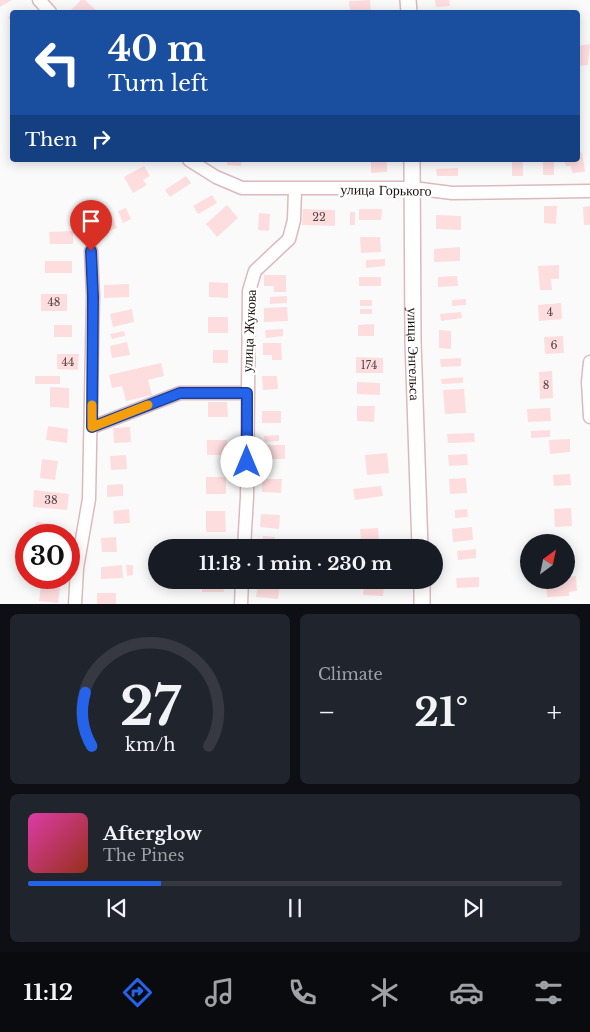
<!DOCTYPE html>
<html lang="en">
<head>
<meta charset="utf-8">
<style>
	body { margin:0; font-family:"Libre Baskerville",serif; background:#20242c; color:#f1f3f6; height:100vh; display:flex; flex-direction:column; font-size:19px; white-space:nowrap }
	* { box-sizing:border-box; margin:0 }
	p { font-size:16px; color:#9ea1a6 }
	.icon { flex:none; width:28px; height:28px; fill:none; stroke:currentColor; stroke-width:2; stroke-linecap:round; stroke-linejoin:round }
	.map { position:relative; height:604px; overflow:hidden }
	.panel { display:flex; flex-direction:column; gap:10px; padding:10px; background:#0d0f14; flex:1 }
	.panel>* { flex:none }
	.top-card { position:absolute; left:10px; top:10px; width:570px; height:152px; border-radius:5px; box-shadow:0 2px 12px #0003; background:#1a4fa0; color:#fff; overflow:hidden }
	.needle { width:32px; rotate:33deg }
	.buttons { position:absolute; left:520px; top:534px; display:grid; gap:10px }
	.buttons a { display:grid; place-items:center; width:55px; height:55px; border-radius:50%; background:#171b24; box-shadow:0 2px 12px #0003; font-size:25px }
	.speed { position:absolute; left:15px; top:524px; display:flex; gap:10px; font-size:25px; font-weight:700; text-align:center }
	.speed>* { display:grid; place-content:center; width:65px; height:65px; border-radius:50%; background:#171b24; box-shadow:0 2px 12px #0003; line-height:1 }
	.speed .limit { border:8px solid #d22; background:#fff; color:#111 }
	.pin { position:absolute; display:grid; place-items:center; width:42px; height:42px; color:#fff; margin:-51px -21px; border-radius:50% 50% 50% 0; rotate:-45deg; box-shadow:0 0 5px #0007 }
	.pin .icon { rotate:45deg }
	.me { position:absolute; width:55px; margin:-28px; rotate:0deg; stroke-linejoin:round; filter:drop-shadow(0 0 4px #0008) }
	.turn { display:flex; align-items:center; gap:18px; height:105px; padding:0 15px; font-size:22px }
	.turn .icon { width:65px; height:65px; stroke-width:2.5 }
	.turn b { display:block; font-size:35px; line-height:42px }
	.then { display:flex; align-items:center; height:48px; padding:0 15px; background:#0003; gap:10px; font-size:19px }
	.big { font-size:38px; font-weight:700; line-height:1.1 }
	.panel .card { flex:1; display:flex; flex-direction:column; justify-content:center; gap:8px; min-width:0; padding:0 18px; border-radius:8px; background:#20242c }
	.panel .dial { align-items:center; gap:0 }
	.dial svg { height:130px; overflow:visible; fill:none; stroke:#363941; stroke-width:7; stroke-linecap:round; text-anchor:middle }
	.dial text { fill:#f1f3f6; stroke:none }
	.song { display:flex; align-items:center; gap:15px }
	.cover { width:60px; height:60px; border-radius:8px; background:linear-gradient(135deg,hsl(320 70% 55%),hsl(10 70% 35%)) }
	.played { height:5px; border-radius:2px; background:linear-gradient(90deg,#2563eb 25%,#363941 25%) }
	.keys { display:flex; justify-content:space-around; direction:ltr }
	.heat { display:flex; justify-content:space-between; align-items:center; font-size:28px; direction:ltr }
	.panel .tiles { flex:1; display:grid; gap:10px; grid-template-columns:1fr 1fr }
	.card:last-child { grid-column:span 2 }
	.trip { position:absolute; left:148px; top:539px; width:295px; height:50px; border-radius:25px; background:#171b24; box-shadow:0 2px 12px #0003; font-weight:700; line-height:50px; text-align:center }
	.dock { display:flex; height:80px; justify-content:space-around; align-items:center; background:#090b0e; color:#9ea1a6 }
	.dock .icon { width:35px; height:35px }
	.dock .on { color:#2563eb }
	.dock b { font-size:22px; color:#f1f3f6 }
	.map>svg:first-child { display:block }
	.building { fill:#fedddf }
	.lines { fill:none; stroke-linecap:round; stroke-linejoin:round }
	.minor-casing { stroke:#dbbabd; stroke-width:15 }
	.tertiary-casing { stroke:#dbbabd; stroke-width:18 }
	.minor { stroke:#fff; stroke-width:12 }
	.tertiary { stroke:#fff; stroke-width:15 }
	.route-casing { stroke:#184099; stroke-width:12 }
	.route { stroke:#2563eb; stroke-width:9 }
	.slow { stroke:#f59e0b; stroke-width:9 }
	.labels { text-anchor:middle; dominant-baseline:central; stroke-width:5; stroke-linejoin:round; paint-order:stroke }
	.number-label { font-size:11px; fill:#544344 }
	.street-label { font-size:14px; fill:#1b1011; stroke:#fff }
</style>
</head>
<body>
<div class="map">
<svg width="590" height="605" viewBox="0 0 590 605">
	<rect width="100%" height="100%" fill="#fafafa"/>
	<g class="building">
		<path d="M0 0H12L0 7Z"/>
		<path d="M81 0H85L97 11 69 12Z"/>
		<path d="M370 0 371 12H350L349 1Z"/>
		<path d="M435 0H449L450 6 436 7Z"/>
		<path d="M12 14V25L8 17Z"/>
		<path d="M590 44 588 65 578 66V46Z"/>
		<path d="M582 152 585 172 572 173 571 166H566L564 160H578V153Z"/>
		<path d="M227 160H242L241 166 227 165Z"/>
		<path d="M371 160H387V172L371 173Z"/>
		<rect x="512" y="160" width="11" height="16"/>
		<rect x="543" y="160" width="11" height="15"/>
		<path d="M144 166 150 176 143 180 147 185 133 193 124 177Z"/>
		<path d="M458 168V176H437L436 169Z"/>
		<path d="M186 176 191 183 170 197 165 190Z"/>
		<path d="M212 195 217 203 198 214 193 206Z"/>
		<path d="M227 205 238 218 217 237 206 224Z"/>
		<path d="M544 206H557L556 224 544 223Z"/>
		<path d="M590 206V225H584L583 207Z"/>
		<path d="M126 208 131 219 123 223 118 211Z"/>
		<path d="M303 209 335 210V226L302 225Z"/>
		<path d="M359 209H382L381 220H359Z"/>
		<rect x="350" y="212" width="5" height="13"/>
		<path d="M259 213 270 214 269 231 258 230Z"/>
		<path d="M111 214 117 228 101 234 96 221Z"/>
		<path d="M436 215 461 216V230L436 229Z"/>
		<path d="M73 231V244H50L49 232Z"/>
		<path d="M360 237H380L381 252 361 253Z"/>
		<path d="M460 247V261L434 262V249Z"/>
		<path d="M385 259V266L366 268V260Z"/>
		<rect x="45" y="261" width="27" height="12"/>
		<path d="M559 265V279H551L552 290H540L538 266Z"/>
		<path d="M264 275H286V292H274V286H264Z"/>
		<path d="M457 276 458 286 438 287V277Z"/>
		<rect x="359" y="277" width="22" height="9"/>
		<path d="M209 282 228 283V298L209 297Z"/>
		<path d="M129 284V297L104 298V285Z"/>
		<rect x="41" y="294" width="26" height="17"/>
		<path d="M287 296V303L270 304V297Z"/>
		<path d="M466 299V305L452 306V300Z"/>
		<rect x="360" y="300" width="12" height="6"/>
		<path d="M561 303 562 319 539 321 538 305Z"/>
		<path d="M287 307 288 321 264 322V308Z"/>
		<path d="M132 309 134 322 113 327 110 314Z"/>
		<rect x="360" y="309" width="12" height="5"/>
		<path d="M461 312 462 318 441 321 440 314Z"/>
		<rect x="208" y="317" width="20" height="16"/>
		<path d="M374 324V336H358V325Z"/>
		<rect x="54" y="325" width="18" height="12"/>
		<path d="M283 329V336L266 338 265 330Z"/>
		<path d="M439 330 451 331V349L439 348Z"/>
		<path d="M124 331 125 336 112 339 110 334Z"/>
		<path d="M563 336 564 353 545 354 544 337Z"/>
		<path d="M127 342 130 355 112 358 110 346Z"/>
		<path d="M263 343H281L282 360H272V355H263Z"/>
		<rect x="213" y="350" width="15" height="13"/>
		<path d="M57 354H79L78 370 57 369Z"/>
		<path d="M356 357 383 358V373H356Z"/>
		<path d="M461 358V366L441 367 440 359Z"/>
		<path d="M161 363 164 376 148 380 152 395 126 401 122 386 112 388 109 375Z"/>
		<path d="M552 371 553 398 540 399 539 372Z"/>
		<rect x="35" y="376" width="25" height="8"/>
		<path d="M262 376H277L278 389 263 390Z"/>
		<path d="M463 377V383L442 384 441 379Z"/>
		<path d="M357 382 380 383V395L357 394Z"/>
		<path d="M50 387 69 388V408L50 407Z"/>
		<path d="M464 389 466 413 445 414 443 390Z"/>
		<path d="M208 402H227L228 417H208Z"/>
		<path d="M357 406H375L374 422 357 421Z"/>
		<path d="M550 408 551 421 528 422 527 409Z"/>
		<rect x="262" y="411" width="19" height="12"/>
		<path d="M48 426 68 429 67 443 46 440Z"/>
		<path d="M130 427 131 442 114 443 113 428Z"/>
		<path d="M550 430V437L531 438V431Z"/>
		<path d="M474 433 475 442 448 443 447 434Z"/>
		<path d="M279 435V441L265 442 264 436Z"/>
		<path d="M570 439V452L550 454 549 440Z"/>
		<rect x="207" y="440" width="20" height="15"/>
		<path d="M264 445H285V459H263Z"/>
		<path d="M387 453 389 473 367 475 365 455Z"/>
		<path d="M467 454 468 465 449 466 448 455Z"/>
		<path d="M126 455 127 469 111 470 110 456Z"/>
		<path d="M42 459 58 461 55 480 40 478Z"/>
		<path d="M570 474 571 485 554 486 553 475Z"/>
		<rect x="206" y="477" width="20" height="17"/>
		<path d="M466 478 467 493 450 494 449 479Z"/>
		<path d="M262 479H282L281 493 262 492Z"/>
		<path d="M123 484V496L107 497V485Z"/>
		<path d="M381 486 383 496 355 500 353 489Z"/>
		<path d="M34 490 69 494 67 510 33 507Z"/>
		<path d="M571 508 572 526 555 527 554 509Z"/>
		<path d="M129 509 130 523 114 524 113 511Z"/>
		<path d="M467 509 468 517 455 518V510Z"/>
		<path d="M206 511H225L226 532H206Z"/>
		<path d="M261 514 280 515 279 529 260 527Z"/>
		<path d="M36 522 53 524 52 531 35 529Z"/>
		<path d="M472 527 473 540 453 542 452 529Z"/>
		<path d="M378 528 379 540 361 541 360 529Z"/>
		<path d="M263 536 275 537 274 544 262 543Z"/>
		<path d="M116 537 117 552H102L101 538Z"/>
		<path d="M476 549V558L458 560 457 551Z"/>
		<path d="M122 565 123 578 101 579V567Z"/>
		<path d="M126 565H133V575L127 576Z"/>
		<path d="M576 576 577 591 569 592V596L547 597 546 580H566V577Z"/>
		<path d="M479 577V587L457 588 456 578Z"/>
		<path d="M41 578H59V581L41 580Z"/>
		<path d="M202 580H223L224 592H202Z"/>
		<path d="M258 582 280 585 278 599 256 597Z"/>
		<path d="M41 586 60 588 58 603 39 601Z"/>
		<path d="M364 586 384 588 383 596 363 595Z"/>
		<rect x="97" y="593" width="19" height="12"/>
	</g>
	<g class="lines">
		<defs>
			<g id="minor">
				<path d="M39 0 50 12"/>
				<path d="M189 160 216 177 242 188H413L452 193 590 191"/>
				<path d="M590 362 588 382 590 417"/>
				<path d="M92 427 180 393H247"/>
				<path d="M244 548 247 497 249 291 255 271 289 239 294 220 295 190"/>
				<path d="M75 605 77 568 89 499 93 296 91 251"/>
				<path d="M241 605 242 580"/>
			</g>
			<g id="tertiary">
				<path d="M408 0 409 12"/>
				<path id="s1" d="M412 160 413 341 420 548"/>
				<path d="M422 580V605"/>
			</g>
		</defs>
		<use href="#minor" class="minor-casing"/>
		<use href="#tertiary" class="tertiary-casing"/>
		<use href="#minor" class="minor"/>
		<use href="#tertiary" class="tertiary"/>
	</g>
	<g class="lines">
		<defs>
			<path id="route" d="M91 251 93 296 92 427 180 393H247V462"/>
		</defs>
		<use href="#route" class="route-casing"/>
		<use href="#route" class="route"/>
		<path class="slow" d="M92 405V427L148 405"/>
	</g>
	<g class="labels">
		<g class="number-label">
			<text x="319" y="217">22</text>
			<text x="54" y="302">48</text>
			<text x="550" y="312">4</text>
			<text x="554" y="345">6</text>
			<text x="68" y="362">44</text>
			<text x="369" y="365">174</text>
			<text x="546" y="385">8</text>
			<text x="51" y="500">38</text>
		</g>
		<g class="street-label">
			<text transform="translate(386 190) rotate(1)">улица Горького</text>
			<text transform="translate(249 331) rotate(-87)">улица Жукова</text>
			<text stroke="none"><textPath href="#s1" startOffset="194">улица Энгельса</textPath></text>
		</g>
	</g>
</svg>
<div class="buttons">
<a><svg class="needle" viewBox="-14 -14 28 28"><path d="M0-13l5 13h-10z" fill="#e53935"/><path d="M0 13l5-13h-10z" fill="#9ea1a6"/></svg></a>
</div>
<div class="speed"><div class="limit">30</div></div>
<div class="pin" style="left:91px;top:251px;background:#d93025"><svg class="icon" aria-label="arrive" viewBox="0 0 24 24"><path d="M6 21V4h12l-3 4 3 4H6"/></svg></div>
<svg class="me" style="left:247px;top:462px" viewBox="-20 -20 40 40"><circle r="19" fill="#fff"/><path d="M0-13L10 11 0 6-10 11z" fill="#2563eb"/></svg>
<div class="trip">11:13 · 1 min · 230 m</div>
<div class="top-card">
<div class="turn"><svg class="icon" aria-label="left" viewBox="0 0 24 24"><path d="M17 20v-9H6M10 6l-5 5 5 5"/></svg><div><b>40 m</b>Turn left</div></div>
<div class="then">Then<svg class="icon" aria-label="right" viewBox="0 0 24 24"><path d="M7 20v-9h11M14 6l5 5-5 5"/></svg></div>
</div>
</div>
<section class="panel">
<div class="tiles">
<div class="card dial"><svg viewBox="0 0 100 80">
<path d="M14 69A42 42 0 1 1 86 69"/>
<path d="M14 69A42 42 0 0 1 10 36" stroke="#2563eb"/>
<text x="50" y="56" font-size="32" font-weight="700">27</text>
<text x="50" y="72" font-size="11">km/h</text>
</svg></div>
<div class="card"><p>Climate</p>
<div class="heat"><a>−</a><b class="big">21°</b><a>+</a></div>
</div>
<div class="card">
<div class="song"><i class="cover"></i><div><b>Afterglow</b><p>The Pines</p></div></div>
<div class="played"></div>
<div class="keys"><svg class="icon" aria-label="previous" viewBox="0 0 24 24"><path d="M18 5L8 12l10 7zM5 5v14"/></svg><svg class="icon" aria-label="pause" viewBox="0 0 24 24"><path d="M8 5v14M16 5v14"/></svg><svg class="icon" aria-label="next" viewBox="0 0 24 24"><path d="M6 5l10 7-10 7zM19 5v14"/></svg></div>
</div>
</div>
</section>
<nav class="dock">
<b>11:12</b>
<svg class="icon on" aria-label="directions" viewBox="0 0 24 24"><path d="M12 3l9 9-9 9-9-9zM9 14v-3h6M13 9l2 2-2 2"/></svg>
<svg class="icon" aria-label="music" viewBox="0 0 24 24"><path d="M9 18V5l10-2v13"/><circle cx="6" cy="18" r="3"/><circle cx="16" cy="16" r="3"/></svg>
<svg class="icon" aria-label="phone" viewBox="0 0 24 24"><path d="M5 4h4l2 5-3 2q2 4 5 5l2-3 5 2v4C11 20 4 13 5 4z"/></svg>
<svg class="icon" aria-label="climate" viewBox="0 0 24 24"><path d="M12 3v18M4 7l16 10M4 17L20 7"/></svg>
<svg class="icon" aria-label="car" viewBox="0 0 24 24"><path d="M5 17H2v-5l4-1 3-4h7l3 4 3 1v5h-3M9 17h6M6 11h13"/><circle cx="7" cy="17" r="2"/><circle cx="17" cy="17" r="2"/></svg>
<svg class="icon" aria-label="filters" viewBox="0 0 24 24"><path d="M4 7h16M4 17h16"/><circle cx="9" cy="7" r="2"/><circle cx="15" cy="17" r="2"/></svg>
</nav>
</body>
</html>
